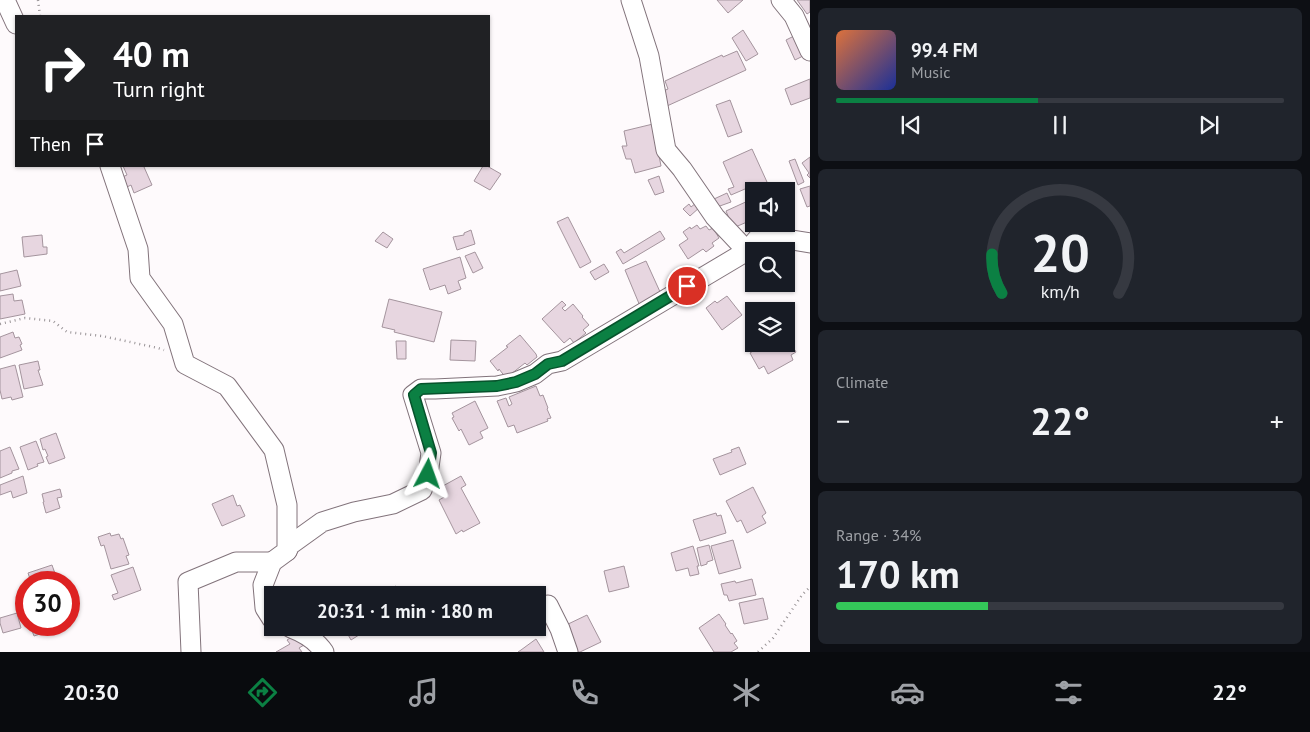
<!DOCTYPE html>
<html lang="en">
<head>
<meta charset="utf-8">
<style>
	body { margin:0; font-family:"PT Sans",sans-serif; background:#20242c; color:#f1f3f6; height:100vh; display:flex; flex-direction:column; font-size:19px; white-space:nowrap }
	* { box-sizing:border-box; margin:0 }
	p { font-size:16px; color:#9ea1a6 }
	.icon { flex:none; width:28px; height:28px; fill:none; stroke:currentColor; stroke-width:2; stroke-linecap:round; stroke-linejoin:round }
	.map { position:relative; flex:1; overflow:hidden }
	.drawer { display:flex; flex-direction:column; gap:8px; padding:8px; background:#0d0f14; width:500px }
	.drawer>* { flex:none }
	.banner { position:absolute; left:15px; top:15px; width:475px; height:152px; border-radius:0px; box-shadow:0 1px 4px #0004; background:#202124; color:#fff; overflow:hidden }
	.controls { position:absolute; left:745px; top:182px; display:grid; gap:10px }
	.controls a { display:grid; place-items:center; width:50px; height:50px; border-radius:0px; background:#171b24; box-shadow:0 1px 4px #0004; font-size:25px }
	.speed { position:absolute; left:15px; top:571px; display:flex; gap:10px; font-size:25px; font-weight:700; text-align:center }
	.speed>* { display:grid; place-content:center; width:65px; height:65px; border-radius:50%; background:#171b24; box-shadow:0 1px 4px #0004; line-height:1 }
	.speed .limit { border:8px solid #d22; background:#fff; color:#111 }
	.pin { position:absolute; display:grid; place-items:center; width:42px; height:42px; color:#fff; margin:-21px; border:2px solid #fff; border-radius:50%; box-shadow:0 1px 5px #0007 }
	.me { position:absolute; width:55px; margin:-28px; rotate:4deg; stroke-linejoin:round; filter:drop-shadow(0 0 4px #0008) }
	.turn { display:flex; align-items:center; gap:18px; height:105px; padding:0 15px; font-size:22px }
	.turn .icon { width:65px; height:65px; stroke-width:2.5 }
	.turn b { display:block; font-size:35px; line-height:42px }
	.then { display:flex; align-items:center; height:48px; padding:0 15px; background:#0003; gap:10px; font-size:19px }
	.big { font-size:38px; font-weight:600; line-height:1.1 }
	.drawer .widget { flex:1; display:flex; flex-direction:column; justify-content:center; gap:8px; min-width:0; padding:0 18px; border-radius:8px; background:#20242c }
	.drawer .dial { align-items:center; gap:0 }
	.dial svg { height:130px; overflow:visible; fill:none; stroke:#363941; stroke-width:7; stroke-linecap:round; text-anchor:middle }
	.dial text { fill:#f1f3f6; stroke:none }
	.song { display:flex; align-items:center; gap:15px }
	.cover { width:60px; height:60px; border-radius:8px; background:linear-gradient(135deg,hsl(20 70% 55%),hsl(230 70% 35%)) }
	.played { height:5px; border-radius:2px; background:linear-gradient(90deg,#0b8043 45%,#363941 45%) }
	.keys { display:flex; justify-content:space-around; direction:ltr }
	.heat { display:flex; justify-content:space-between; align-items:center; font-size:28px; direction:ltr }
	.charge { height:8px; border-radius:4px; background:linear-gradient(90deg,#34c759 34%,#363941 0) }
	.trip { position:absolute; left:264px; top:586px; width:282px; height:50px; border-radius:0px; background:#171b24; box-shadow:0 1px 4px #0004; font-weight:600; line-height:50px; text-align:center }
	.menu { display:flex; height:80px; justify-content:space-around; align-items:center; background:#090b0e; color:#9ea1a6 }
	.menu .icon { width:35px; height:35px }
	.menu .on { color:#0b8043 }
	.menu b { font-size:22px; color:#f1f3f6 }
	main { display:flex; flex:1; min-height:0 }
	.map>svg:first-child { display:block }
	.building { fill:#e7d6e0; stroke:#a4949d }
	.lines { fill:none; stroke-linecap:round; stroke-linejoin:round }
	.minor-casing { stroke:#82737b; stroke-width:21 }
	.path { stroke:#999497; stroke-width:2.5; stroke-dasharray:1 4; stroke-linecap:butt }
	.minor { stroke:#fff; stroke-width:19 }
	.route-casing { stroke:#07532c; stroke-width:12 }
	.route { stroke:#0b8043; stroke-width:9 }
</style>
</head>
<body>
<main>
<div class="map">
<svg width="810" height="652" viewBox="0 0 810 652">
	<rect width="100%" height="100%" fill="#fefafc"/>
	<g class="building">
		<path d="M717 0H743L728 13Z"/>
		<path d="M797 0H810V12L807 14Z"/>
		<path d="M743 30 758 54 746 61 732 38Z"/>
		<path d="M796 35 805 55 795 60 786 40Z"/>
		<path d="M737 51 746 70 667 106 661 92 668 89 665 81 722 55 723 57Z"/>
		<path d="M810 79V98L791 105 785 89Z"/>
		<path d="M730 100 742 132 728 137 716 105Z"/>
		<path d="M653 124 661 166 635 173 631 159H626L622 146H627L624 131Z"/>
		<path d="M752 149 767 182 752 187V186L731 195 728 189 734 187 723 162Z"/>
		<path d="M810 157V178L807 175 809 173 802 163Z"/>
		<path d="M795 159 804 182 798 185 789 161Z"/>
		<path d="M123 166H146L144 167 152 185 134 193 131 185 125 188 120 178 127 175Z"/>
		<path d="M483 166H487L501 174 490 190 474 181Z"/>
		<path d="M659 176 664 192 655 195 648 180Z"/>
		<path d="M810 186V206L807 207 800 189Z"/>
		<path d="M727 193 731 202 717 207 714 199Z"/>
		<path d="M750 200 754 208V219L733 228 726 211Z"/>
		<path d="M696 203 700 207 690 216 683 209 689 204 691 207Z"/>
		<path d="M568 217 591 262 580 268 557 222Z"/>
		<path d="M697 225 700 229 706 226 709 230 713 228 719 238 712 243 714 246 706 252 703 249 688 259 679 245 688 239 683 232 690 227 691 229Z"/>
		<path d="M471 230 475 244 457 250 453 237 464 235V233Z"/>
		<path d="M660 231 665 239 623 264 616 252 621 249 624 253Z"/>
		<path d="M383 232 393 239 387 248 375 241Z"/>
		<path d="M42 235 43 247H47V254L24 257 22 237Z"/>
		<path d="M475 252 483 268 473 273 465 256Z"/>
		<path d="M460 257 466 278 458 281 461 289 448 294 445 285 430 290 423 269Z"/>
		<path d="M646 261 661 294 640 306 625 270Z"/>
		<path d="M604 264 609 272 595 280 590 272Z"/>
		<path d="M17 270 21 286 0 291V274Z"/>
		<path d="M13 294 14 301 22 300 25 314 0 319V296Z"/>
		<path d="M727 296 742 315 722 330 706 308 715 301 717 303Z"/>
		<path d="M389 299 442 312 434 342 394 332 395 330 382 327Z"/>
		<path d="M562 301 566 305 562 308 565 311 573 304 583 316 582 317 589 325 583 330 586 333 574 343 570 338 564 343 542 319Z"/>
		<path d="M13 332 15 338 19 337 22 344 20 345 22 350 0 358V337Z"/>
		<path d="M520 335 536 354 537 357 527 365 525 363 506 378 499 369 498 371 490 361 508 347 506 346Z"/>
		<path d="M786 335 796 352 791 355 793 360 768 374 764 366 759 369 750 353 753 351 751 347 756 344H786Z"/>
		<path d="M451 340 476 341 475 361 450 360Z"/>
		<path d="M396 341H406V359H397Z"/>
		<path d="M38 361 40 370H38L43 385 24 389 19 365Z"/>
		<path d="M15 365 23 397 12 400 11 397 2 399 0 390V369Z"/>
		<path d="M536 386 540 396 543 395 548 408 547 409 551 418 547 419 548 421 517 433 514 425 508 427 497 401 506 398 509 406 512 404 509 397Z"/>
		<path d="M475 401 488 428 480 432 483 438 469 445 461 429 459 431 452 418 454 417 452 413Z"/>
		<path d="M56 433 65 458 49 464 46 457 48 456 45 449 43 450 40 439Z"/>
		<path d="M36 441 44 462 37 464 38 466 28 470 20 447Z"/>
		<path d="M10 447 19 469 12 471V473L0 478V451Z"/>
		<path d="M739 447 746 464 720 475 713 459 732 452 731 450Z"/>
		<path d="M23 476 27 493 13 498 11 491 0 495V485Z"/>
		<path d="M461 476 466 485 461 488 480 523 463 532 462 530 456 534 439 500 446 496 441 487Z"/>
		<path d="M753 487 766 513 762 516 766 523 747 533 741 520 737 522 726 501Z"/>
		<path d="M60 489 62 497 57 498 60 508 46 513 43 502H44L42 494Z"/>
		<path d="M233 495 237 506 240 505 245 516 222 526 212 504Z"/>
		<path d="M716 513 717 516 721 515 726 533 700 541 693 520Z"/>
		<path d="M110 533 111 536 119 534 121 539 123 538 129 555 126 556 129 564 111 569 104 545 101 546 98 537Z"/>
		<path d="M733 540 741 568 719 574 711 546Z"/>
		<path d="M709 545 713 560 707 562V564L701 566 697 548Z"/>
		<path d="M693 546 699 566H697L699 574 690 576 688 568 676 571 671 553Z"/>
		<path d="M52 565 58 582H31L28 573Z"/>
		<path d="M624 566 629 587 609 592 604 571Z"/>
		<path d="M133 567 141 590 114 600 112 595 118 593 111 575Z"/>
		<path d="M752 579 756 595 729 601 727 595H724L721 584 735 581 736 583Z"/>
		<path d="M396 586 401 595H379Z"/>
		<path d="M763 598 768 619 744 624 739 603Z"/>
		<path d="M17 613 21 628 3 633 0 623V618Z"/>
		<path d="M719 614 726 624 725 625 731 634 732 633 737 641 734 643 738 648 731 652H714L699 628Z"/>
		<path d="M587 615 601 642 580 652H577L564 626Z"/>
		<path d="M30 625H66L45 630 46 632 34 636Z"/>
		<path d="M341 628H370L351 640 346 631 344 633Z"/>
		<path d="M297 634 304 645 299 648 302 652H276L290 644 287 640Z"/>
		<path d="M536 639 544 652H518L521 650Z"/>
	</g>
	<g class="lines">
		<defs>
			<g id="minor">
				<path d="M5 0 16 24"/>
				<path d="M631 0 649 56 666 150 682 169 715 217 747 251"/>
				<path d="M781 0 794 16 810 51"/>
				<path d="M110 166 138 249 140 278 173 324 185 364 227 386 274 450 287 505V551L272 562 263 585 265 608 272 619"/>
				<path d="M287 551 290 545 322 522 354 512 393 504 422 490 428 474 431 453 413 395 421 389H435L497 386 516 382 535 374 548 364 562 361 747 251 758 238 786 239 810 243"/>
				<path d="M548 605 560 629 568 652"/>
				<path d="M291 628C304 633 316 640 324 652"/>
				<path d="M191 652 188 582 236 562H272"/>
			</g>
		</defs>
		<use href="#minor" class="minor-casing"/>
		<g class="path">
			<path d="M38 0 40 16"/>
			<path d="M0 324 25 318 53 321 67 332 102 336 158 348 164 350"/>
			<path d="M758 652 773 638 802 595 810 587"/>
		</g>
		<use href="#minor" class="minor"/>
	</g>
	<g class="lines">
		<defs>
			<path id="route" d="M428 474 431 453 414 395 421 389 497 386 516 382 535 374 548 364 562 361 687 286"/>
		</defs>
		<use href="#route" class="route-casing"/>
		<use href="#route" class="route"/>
	</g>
</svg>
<div class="controls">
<a><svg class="icon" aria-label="sound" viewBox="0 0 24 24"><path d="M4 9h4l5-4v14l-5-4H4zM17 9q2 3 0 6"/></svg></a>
<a><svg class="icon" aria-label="search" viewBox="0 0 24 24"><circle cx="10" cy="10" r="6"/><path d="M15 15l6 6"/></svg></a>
<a><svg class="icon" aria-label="layers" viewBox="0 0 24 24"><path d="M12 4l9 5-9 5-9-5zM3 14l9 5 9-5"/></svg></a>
</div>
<div class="speed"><div class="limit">30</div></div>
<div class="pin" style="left:687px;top:286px;background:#d93025"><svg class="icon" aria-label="arrive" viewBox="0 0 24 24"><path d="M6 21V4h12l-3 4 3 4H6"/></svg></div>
<svg class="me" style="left:428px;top:474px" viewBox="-20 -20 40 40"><path d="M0-17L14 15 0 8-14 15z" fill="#0b8043" stroke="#fff" stroke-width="4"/></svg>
<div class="trip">20:31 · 1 min · 180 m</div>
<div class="banner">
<div class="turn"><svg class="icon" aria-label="right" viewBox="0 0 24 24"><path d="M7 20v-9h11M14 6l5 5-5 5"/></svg><div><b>40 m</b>Turn right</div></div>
<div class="then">Then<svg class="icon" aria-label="arrive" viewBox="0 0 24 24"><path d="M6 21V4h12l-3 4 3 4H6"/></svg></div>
</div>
</div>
<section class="drawer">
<div class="widget">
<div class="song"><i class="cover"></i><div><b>99.4 FM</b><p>Music</p></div></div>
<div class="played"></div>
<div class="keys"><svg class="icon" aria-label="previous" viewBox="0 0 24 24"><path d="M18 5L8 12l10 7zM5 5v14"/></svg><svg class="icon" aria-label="pause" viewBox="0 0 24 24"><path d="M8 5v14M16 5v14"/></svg><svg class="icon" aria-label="next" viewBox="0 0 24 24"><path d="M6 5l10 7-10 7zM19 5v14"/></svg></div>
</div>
<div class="widget dial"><svg viewBox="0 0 100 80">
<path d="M14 69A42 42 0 1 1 86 69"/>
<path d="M14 69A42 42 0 0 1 8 45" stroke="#0b8043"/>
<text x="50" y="56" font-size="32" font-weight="700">20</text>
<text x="50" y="72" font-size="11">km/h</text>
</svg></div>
<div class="widget"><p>Climate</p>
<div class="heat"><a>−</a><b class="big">22°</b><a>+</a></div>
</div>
<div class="widget"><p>Range · 34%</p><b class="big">170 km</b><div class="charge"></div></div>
</section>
</main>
<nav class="menu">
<b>20:30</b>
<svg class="icon on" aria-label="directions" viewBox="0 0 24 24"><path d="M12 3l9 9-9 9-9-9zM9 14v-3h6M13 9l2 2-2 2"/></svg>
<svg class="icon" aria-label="music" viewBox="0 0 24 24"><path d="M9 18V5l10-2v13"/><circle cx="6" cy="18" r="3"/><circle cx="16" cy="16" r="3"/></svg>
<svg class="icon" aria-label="phone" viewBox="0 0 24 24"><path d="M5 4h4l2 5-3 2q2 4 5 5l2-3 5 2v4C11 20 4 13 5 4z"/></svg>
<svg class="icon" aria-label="climate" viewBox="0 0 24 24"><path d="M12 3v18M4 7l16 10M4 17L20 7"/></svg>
<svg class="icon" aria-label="car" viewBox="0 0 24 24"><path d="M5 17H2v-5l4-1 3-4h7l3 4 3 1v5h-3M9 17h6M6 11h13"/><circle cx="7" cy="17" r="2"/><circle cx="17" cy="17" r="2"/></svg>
<svg class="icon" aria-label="filters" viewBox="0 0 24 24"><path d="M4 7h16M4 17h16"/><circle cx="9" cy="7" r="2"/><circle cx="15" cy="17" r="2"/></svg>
<b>22°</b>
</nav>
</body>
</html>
